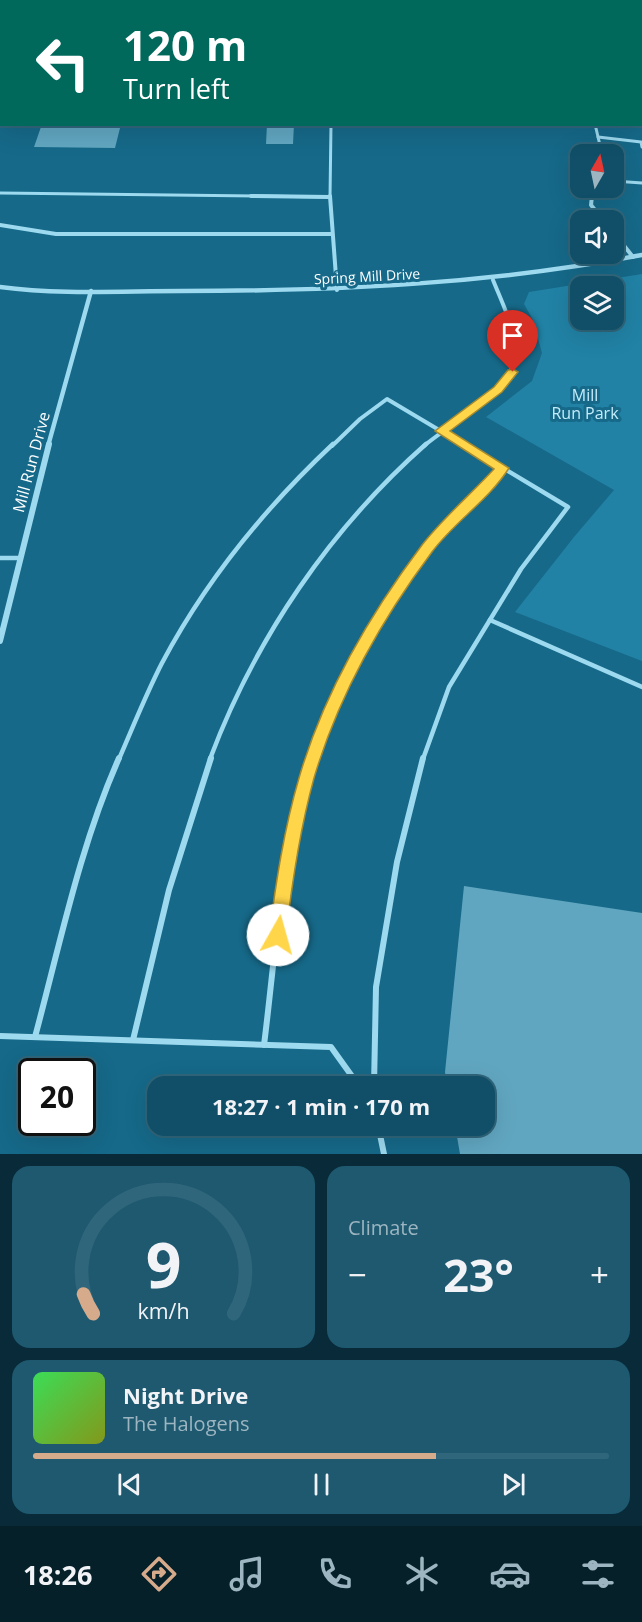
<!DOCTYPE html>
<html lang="en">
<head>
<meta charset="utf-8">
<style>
	body { margin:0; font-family:"Open Sans",sans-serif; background:#1e5970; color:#f1f3f6; height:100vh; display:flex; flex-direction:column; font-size:22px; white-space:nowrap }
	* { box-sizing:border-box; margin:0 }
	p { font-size:20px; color:#9cb5c0 }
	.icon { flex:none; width:33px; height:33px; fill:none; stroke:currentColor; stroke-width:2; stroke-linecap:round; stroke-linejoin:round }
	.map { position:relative; height:1154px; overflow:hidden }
	.drawer { display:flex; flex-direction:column; gap:12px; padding:12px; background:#092b39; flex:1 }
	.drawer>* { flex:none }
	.banner { position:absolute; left:0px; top:0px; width:642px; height:126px; box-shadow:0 6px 24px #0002,0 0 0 2px #30667b; background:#00695c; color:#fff; overflow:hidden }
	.needle { width:39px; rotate:9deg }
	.controls { position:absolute; left:570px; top:144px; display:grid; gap:12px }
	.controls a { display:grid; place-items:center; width:54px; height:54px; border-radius:12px; background:#104f67; box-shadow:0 6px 24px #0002,0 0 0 2px #30667b; font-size:30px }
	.speed { position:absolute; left:18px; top:1058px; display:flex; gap:12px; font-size:30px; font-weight:700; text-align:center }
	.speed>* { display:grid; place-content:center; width:78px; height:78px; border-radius:50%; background:#104f67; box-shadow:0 6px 24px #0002,0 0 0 2px #30667b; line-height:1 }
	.speed .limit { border:3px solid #111; border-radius:9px; background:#fff; color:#111 }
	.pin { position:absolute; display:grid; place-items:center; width:51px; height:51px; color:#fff; margin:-62px -26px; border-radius:50% 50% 50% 0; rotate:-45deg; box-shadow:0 0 6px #0007 }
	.pin .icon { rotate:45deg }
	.me { position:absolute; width:66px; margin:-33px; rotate:7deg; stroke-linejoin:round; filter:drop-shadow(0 0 4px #0008) }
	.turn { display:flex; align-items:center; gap:21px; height:126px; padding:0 24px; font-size:27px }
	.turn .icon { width:78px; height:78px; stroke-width:2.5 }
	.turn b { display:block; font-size:42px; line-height:51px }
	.big { font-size:45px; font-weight:700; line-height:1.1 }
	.drawer .widget { flex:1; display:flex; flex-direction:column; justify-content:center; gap:9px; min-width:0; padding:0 21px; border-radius:18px; background:#1e5970 }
	.drawer .dial { align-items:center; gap:0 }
	.dial svg { height:156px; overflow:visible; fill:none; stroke:#30667b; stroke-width:7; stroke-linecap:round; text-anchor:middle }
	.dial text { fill:#f1f3f6; stroke:none }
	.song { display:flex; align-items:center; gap:18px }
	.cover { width:72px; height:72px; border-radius:9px; background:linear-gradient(135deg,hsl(130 70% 55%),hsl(70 70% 35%)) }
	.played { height:6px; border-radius:3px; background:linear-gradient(90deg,#d6ab8b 70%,#30667b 70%) }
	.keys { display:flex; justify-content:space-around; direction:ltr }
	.heat { display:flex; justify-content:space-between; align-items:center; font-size:33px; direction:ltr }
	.drawer .tiles { flex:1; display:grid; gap:12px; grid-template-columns:1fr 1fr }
	.widget:last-child { grid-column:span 2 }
	.trip { position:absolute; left:147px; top:1076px; width:348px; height:60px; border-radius:18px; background:#104f67; box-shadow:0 6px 24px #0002,0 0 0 2px #30667b; font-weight:700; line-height:60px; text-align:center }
	.dock { display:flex; height:96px; justify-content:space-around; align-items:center; background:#062029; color:#9cb5c0 }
	.dock .icon { width:42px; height:42px }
	.dock .current { color:#d6ab8b }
	.dock b { font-size:27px; color:#f1f3f6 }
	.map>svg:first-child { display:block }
	.green { fill:#2182a5; fill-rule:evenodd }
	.building { fill:#61a6c0 }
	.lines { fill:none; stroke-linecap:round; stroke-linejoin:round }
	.lane-far3 { stroke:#9dd9ef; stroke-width:3 }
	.lane-far2 { stroke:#9dd9ef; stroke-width:4 }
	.lane-far1 { stroke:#9dd9ef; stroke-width:4.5 }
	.lane { stroke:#9dd9ef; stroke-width:6 }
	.street-far1 { stroke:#9dd9ef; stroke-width:4.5 }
	.street { stroke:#9dd9ef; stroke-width:6 }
	.route { fill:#ffd54a; stroke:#a68a30; stroke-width:1.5 }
	.labels { text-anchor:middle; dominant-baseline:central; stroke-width:6; stroke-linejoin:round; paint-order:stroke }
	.far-street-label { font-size:14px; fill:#fff; stroke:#166989 }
	.park-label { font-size:16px; fill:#c3ecfb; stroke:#166989 }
	.street-label { font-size:16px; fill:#fff; stroke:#166989 }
</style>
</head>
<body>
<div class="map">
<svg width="642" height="1154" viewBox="0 0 642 1154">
	<rect width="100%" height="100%" fill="#166989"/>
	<path class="green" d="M642 274V661L515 612 574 537 614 490 486 417 532 381 542 353 533 320 524 304 529 292ZM580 286H614V320H580Z"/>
	<g class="building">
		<path d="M42 124H121L115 148 34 147Z"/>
		<path d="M267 124H294L293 144H266Z"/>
		<path d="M464 886 642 913V1154H460L455 1125H484V1086H447L445 1072Z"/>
	</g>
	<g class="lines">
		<g class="lane-far3">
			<path d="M641 0 642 3"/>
			<path d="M0 49 2 45"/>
			<path d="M595 124 602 154"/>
			<path d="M598 137 641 142 642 147"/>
			<path d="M614 181 642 183"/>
			<path d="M0 193 330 197"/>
			<path d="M330 198 331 124"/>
			<path d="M592 198 593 188"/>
		</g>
		<g class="lane-far2">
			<path d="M251 196 330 197"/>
			<path d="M330 196 337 290"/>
			<path d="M592 196 591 205 603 220"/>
			<path d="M0 225 56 234H332"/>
			<path d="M614 233 633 257"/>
			<path d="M332 446 360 419 387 399 466 446"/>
			<path d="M424 446C456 418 524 390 515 341 511 320 501 300 493 280"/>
		</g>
		<g class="lane-far1">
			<path d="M0 558H20"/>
			<path d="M490 620 642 687"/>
			<path d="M119 759C133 727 146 694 162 663 205 582 266 507 333 444"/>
			<path d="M210 759C255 639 330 529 426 444"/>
			<path d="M314 759C343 684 378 612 428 547 450 519 477 493 503 468"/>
			<path d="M423 759 449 687 521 569 568 507 463 444"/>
		</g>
		<g class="lane">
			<path d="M0 1036 331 1047 359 1086"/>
			<path d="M35 1037C60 944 80 846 119 758"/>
			<path d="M133 1040 169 890 211 758"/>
			<path d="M264 1045C276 951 281 846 314 758"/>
			<path d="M374 1086 376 987 397 862 423 758"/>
			<path d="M378 1125 384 1154"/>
		</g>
		<g class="street-far1">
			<path d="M0 287C60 295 121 291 181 291 337 291 489 284 642 255"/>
			<path d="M48 446 91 291"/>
		</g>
		<path class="street" d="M0 641 49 444"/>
	</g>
	<path class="route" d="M513 369 518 372 502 392 450 431 509 468C489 500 454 522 432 552 382 619 338 697 314 778 300 829 292 882 286 935L284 941 278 944 271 941 269 935C276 882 284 829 299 778 323 695 370 614 422 545 443 518 471 494 494 469L435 431 494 387 508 370Z"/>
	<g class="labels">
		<g class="far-street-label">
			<text transform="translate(367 276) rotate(-3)">Spring Mill Drive</text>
		</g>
		<g class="park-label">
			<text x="585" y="395">Mill<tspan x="585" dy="18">Run Park</tspan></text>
		</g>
		<g class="street-label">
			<text transform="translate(31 462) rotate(-75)">Mill Run Drive</text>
		</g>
	</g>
</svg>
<div class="controls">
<a><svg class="needle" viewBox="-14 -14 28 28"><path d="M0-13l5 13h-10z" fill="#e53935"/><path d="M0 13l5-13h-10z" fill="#9cb5c0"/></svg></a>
<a><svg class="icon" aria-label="sound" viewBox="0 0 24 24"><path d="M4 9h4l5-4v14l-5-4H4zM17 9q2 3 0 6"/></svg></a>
<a><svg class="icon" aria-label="layers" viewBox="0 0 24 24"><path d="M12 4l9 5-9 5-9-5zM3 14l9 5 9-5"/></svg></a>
</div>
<div class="speed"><div class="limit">20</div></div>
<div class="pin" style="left:513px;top:372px;background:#d93025"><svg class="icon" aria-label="arrive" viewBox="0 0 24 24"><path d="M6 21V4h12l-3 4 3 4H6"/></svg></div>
<svg class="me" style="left:278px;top:935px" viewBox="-20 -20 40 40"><circle r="19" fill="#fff"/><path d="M0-13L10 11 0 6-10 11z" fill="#ffd54a"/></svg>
<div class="trip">18:27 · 1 min · 170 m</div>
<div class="banner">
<div class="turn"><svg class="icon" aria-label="left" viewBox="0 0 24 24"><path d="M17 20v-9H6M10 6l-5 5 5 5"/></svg><div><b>120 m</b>Turn left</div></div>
</div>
</div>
<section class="drawer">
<div class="tiles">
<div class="widget dial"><svg viewBox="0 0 100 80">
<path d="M14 69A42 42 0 1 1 86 69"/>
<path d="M14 69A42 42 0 0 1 9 59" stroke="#d6ab8b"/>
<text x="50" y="56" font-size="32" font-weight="700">9</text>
<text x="50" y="72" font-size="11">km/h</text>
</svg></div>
<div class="widget"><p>Climate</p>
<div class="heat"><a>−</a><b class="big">23°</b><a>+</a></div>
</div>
<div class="widget">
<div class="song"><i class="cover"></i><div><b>Night Drive</b><p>The Halogens</p></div></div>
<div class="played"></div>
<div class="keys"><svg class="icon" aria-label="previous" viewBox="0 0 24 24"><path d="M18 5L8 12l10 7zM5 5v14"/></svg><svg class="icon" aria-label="pause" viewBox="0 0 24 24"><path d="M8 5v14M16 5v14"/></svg><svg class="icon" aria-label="next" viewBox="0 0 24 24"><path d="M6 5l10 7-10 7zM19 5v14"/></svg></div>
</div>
</div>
</section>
<nav class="dock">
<b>18:26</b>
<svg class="icon current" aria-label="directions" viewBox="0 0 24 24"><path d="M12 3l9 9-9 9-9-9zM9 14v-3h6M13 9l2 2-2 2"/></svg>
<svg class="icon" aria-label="music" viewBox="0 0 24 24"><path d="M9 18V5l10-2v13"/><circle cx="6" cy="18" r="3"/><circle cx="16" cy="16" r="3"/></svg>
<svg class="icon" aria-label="phone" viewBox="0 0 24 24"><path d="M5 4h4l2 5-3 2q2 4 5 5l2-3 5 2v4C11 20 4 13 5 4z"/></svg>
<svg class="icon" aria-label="climate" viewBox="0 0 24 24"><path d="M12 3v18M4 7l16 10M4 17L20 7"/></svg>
<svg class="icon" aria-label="car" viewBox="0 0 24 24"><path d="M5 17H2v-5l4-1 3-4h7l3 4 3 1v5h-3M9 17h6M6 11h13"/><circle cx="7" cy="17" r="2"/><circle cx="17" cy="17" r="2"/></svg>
<svg class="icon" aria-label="filters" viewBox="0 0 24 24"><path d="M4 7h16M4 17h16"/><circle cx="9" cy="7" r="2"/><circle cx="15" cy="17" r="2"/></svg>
</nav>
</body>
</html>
